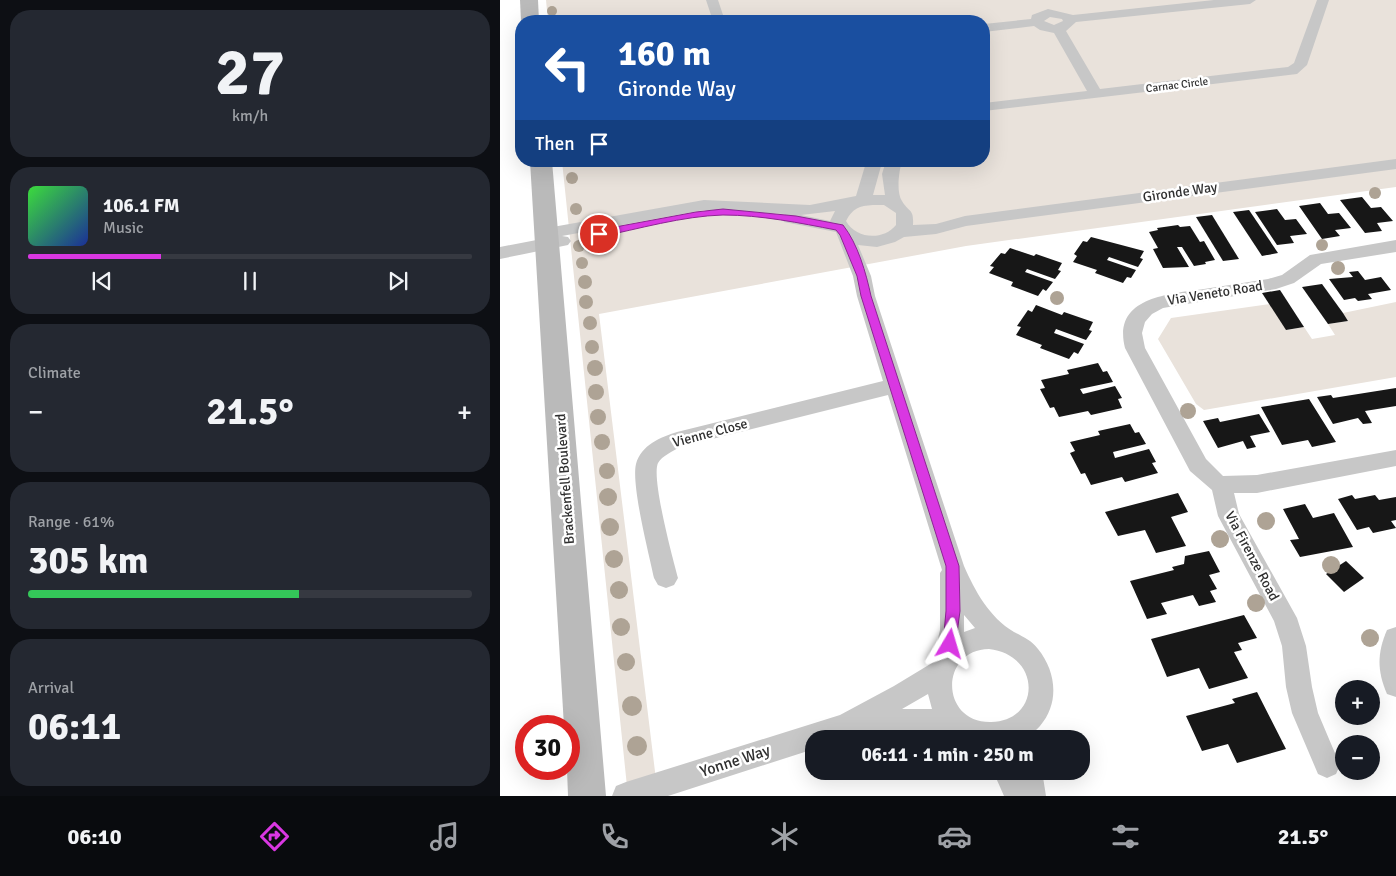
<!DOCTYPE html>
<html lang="en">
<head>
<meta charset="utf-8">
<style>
	body { margin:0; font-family:Signika,sans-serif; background:#242831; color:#f1f3f6; height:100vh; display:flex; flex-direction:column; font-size:19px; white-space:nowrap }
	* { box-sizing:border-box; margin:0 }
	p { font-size:16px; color:#9ea1a6 }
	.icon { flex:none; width:28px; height:28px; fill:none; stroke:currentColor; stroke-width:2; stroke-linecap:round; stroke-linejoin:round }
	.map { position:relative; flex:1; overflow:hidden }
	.sheet { display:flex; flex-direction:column; gap:10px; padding:10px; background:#0d0f14; width:500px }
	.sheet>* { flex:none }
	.top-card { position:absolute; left:15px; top:15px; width:475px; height:152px; border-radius:20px; box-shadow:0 5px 20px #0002; background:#1a4fa0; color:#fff; overflow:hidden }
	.buttons { position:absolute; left:835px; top:680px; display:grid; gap:10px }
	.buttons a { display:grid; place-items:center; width:45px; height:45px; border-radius:50%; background:#171b24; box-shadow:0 5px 20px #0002; font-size:25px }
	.speed { position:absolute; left:15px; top:715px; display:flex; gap:10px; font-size:25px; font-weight:700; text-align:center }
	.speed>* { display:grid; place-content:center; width:65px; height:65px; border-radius:50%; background:#171b24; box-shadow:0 5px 20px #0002; line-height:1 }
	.speed .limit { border:8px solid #d22; background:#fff; color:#111 }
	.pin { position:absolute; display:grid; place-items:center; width:42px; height:42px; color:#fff; margin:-21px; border:2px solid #fff; border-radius:50%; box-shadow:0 1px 5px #0007 }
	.me { position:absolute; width:55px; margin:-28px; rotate:7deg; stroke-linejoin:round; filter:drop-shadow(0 0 4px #0008) }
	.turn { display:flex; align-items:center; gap:18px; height:105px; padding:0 20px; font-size:22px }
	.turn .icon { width:65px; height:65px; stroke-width:2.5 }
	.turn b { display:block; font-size:35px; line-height:42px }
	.then { display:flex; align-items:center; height:48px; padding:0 20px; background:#0003; gap:10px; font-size:19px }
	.big { font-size:38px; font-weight:800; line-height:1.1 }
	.sheet .tile { flex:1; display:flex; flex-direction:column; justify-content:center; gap:8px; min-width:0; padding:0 18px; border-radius:20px; background:#242831 }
	.sheet .dial { align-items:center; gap:0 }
	.dial b { font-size:65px; line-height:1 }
	.song { display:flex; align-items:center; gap:15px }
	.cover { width:60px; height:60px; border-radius:8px; background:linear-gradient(135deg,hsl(120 70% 55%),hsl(230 70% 35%)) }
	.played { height:5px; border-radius:2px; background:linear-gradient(90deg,#d937e2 30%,#363941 30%) }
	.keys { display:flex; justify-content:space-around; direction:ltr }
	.heat { display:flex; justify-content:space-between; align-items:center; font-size:28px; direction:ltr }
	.charge { height:8px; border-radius:4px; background:linear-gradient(90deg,#34c759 61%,#363941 0) }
	.trip { position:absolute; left:305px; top:730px; width:285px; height:50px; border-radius:20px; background:#171b24; box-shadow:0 5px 20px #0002; font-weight:800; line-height:50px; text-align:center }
	.tabs { display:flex; height:80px; justify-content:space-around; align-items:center; background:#090b0e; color:#9ea1a6 }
	.tabs .icon { width:35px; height:35px }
	.tabs .selected { color:#d937e2 }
	.tabs b { font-size:22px; color:#f1f3f6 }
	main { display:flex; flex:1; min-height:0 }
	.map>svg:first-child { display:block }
	.green { fill:#e9e2db }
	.building { fill:#171717 }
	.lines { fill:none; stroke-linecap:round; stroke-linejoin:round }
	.street { fill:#c7c7c7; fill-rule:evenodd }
	.secondary { fill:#bababa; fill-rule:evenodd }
	.tree { fill:#aea395 }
	.route { fill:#d937e2; stroke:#8d2493 }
	.labels { text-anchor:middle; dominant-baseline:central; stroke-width:5; stroke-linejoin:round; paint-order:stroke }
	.far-street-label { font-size:11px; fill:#303030; stroke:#fff }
	.street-label { font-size:14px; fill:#303030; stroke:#fff }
	.near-street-label { font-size:16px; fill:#303030; stroke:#fff }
</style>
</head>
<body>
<main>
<section class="sheet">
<div class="tile dial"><b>27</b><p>km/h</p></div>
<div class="tile">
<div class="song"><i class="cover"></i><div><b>106.1 FM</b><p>Music</p></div></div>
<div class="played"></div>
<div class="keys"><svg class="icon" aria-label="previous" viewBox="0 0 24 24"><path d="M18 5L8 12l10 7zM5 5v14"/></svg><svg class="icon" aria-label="pause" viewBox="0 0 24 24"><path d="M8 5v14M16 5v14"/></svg><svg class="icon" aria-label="next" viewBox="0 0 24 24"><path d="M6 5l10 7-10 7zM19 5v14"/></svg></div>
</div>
<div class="tile"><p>Climate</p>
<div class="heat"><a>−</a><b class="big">21.5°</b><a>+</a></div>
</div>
<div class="tile"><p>Range · 61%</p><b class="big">305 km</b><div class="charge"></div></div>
<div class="tile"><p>Arrival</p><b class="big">06:11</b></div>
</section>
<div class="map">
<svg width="896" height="796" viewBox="0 0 896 796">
	<rect width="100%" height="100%" fill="#fff"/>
	<g class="green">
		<path d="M46 0H896V187L466 246 99 314 158 796H128L62 161H484V21H48Z"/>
		<path d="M896 302V377L704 410 696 404 658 339 671 318 770 304 787 330 804 327 812 339 835 335 828 324 848 321 843 313Z"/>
	</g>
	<g class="building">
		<path d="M862 197 871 208 881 207 893 221 877 223 882 231 865 233 840 200Z"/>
		<path d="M820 203 828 214 839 213 851 228 835 230 840 236 822 239 799 206Z"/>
		<path d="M777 209 785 220 796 219 807 234 790 236 794 243 777 245 755 212Z"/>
		<path d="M749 210 778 253 762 256 733 212Z"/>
		<path d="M712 215 739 259 723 261 696 217Z"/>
		<path d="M678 225 680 227 690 226 700 242 704 241 715 260 705 262 706 264 694 266 682 247H677L689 267 663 268 653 249 658 248 649 232 658 230 657 228Z"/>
		<path d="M591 237 644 251 640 258 643 259 638 267 609 257 607 260 636 270 631 278 627 277 623 283 595 273 597 270 573 262 577 256 574 254 583 241 587 242Z"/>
		<path d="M510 248 534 256 536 254 562 263 558 270 561 271 555 279 527 269 525 272 553 282 546 291 543 289 538 296 511 286 513 282 489 273 494 267 490 266 501 253 505 254Z"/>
		<path d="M858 271 865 280 881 277 891 290 868 294 872 299 858 301 855 298 844 300 829 279 853 277 849 272Z"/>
		<path d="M822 284 843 313 848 321 828 324 802 287Z"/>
		<path d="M780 290 804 327 786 330 762 293Z"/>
		<path d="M536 305 562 315 564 312 593 322 589 330 592 331 586 340 556 329 554 333 584 344 578 354 574 352 569 359 540 348 542 345 516 335 521 327 517 326 528 310 532 312Z"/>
		<path d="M598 363 603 372 607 371 613 382 580 389 583 394 615 386 622 398 618 399 622 408 591 415 588 411 559 417 554 407 550 408 540 389 545 388 541 380 569 374 567 370Z"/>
		<path d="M896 388V406L865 411 872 423 863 424 858 418 833 424 817 397 831 395 833 398Z"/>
		<path d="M809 399 836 442 812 447 808 440 782 445 761 407Z"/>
		<path d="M759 414 770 432 750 436 756 447 747 449 743 441 718 448 703 421 718 418 720 422Z"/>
		<path d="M630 424 635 433 639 432 646 444 613 452 615 458 649 449 656 462 652 463 658 473 625 482 622 477 591 485 585 473 581 474 570 453 575 451 570 442 600 435 598 431Z"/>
		<path d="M678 493 688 512 671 517 686 546 656 553 645 530 618 536 605 512Z"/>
		<path d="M852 495 855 499 875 495 879 500 896 497V520L891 521 896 528 873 533 869 527 857 530 838 499Z"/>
		<path d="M805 504 813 518 834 513 853 547 800 557 790 540 799 539 783 509Z"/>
		<path d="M709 551 720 572 709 575 717 589 710 591 716 602 699 606 693 595 661 603 667 614 647 619 630 581 674 570 672 567 684 564 685 556Z"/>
		<path d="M846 561 864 578 844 592 826 574Z"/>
		<path d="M744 615 757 638 738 643 742 650 734 652 748 678 709 689 699 668 667 677 651 639Z"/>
		<path d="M757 692 786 749 737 763 728 744 702 751 686 716 735 703 732 699Z"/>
	</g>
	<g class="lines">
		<g class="street">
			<path d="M206 0H218L225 21H213Z"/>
			<path d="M714 0H756L750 4 576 22 566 31 600 89 788 67 794 63 817 0H829L807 65 797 74 484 111V103L587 91 554 33 540 30 534 26 484 32V24L531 19 532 15 548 9 573 15ZM550 17 562 19 563 21 554 25 544 21Z"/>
			<path d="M896 159V169L466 226 436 234 404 237 395 242 377 247 358 245 371 276 375 296 464 566C475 591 489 617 514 632 523 637 531 640 538 649 556 671 560 703 540 726 535 731 529 738 522 739 501 742 478 739 457 739L450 735 410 734 353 739H314V749L168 796H112L116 786 126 782 340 715 394 686 432 663 440 630V573L442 570 388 395 180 447C173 451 162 456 158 463 151 478 173 559 178 578L174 585 166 588 158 585 154 578C149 554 131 485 136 464 141 445 161 437 177 432L383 381 357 296 353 276 336 232 284 222 282 218 285 214 204 210 62 236 68 237 71 241 68 245 0 259V247L47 238 41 237 39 233 41 229 47 228 204 200 310 205 356 196 365 166 364 161H380L381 166 373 195H385L382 174 386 161H402C399 171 396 192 402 201 409 213 414 208 413 225L436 224 465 216ZM373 205H384L396 213V225C383 241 356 239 346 221 353 208 359 206 373 205ZM335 211 330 221 301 215ZM464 615 475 628 464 632ZM489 649C542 655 541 721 491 722 440 723 439 650 489 649ZM428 694 432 709H402Z"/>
			<path d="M896 240V252L821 264 794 283 776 289 663 308 652 314 645 322 642 333 645 348 706 459 723 476 757 475 896 450V466L757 493H734L739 514 797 618 806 646 812 687 818 713 840 765 836 774 827 778 818 774 792 713 786 687 782 646 774 621 718 516 712 490 690 471 625 348C612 297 669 294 704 289 725 286 747 282 768 279L782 275 810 255Z"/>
			<path d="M896 627V697L887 694C877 671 877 653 887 630Z"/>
			<path d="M493 771H542L546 796H504Z"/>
		</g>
		<g class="secondary">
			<path d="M20 0H38L39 21H21Z"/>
			<path d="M30 161H52L106 796H68L67 769H69V726H64Z"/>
		</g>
	</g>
	<g class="tree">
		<circle cx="52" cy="11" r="5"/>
		<circle cx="72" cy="178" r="6"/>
		<circle cx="875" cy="193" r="6"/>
		<circle cx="76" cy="209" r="6"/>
		<circle cx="822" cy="245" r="6"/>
		<circle cx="79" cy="246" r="6"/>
		<circle cx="82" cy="263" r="6"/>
		<circle cx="838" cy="268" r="7"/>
		<circle cx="85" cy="282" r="7"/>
		<circle cx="557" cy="298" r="7"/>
		<circle cx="86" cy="302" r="7"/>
		<circle cx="90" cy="323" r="7"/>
		<circle cx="92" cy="347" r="7"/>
		<circle cx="95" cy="368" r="8"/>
		<circle cx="96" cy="392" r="8"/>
		<circle cx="688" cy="411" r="8"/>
		<circle cx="98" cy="417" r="8"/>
		<circle cx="102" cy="442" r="8"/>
		<circle cx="107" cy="471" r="8"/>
		<circle cx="108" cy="497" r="9"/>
		<circle cx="766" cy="521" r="9"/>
		<circle cx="110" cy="527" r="9"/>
		<circle cx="720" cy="539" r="9"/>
		<circle cx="114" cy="559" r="9"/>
		<circle cx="831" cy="565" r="9"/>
		<circle cx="119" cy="590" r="9"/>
		<circle cx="756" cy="603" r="9"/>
		<circle cx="121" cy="627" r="9"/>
		<circle cx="870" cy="638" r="9"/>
		<circle cx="126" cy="662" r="9"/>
		<circle cx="132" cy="706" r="10"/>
		<circle cx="137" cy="746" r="10"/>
	</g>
	<path class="route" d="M223 209 296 216 343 225C358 244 366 273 371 296L459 566 460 611 455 648 450 650 445 648 443 644 446 611V566L361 296 357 276 340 235 336 230C300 223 261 215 223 215 183 216 138 229 99 237L94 234 99 230 196 212Z"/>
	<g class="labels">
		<g class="far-street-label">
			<text transform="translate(677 85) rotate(-7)">Carnac Circle</text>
		</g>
		<g class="street-label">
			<text transform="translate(680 192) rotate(-8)">Gironde Way</text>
			<text transform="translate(715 293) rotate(-9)">Via Veneto Road</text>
			<text transform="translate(210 433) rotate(-15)">Vienne Close</text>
			<text transform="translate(65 479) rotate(-94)">Brackenfell Boulevard</text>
			<text transform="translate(752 556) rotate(62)">Via Firenze Road</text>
		</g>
		<g class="near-street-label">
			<text transform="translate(235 761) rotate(-18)">Yonne Way</text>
		</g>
	</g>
</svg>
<div class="buttons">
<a>+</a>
<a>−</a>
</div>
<div class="speed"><div class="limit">30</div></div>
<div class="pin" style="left:99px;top:234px;background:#d93025"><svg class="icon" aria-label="arrive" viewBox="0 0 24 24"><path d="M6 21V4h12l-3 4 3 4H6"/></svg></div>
<svg class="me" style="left:450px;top:644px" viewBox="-20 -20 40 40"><path d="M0-17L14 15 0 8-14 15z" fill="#d937e2" stroke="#fff" stroke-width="4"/></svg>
<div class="trip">06:11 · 1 min · 250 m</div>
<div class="top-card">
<div class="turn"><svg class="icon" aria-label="left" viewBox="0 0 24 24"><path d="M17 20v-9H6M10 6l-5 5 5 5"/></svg><div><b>160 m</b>Gironde Way</div></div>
<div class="then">Then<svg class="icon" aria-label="arrive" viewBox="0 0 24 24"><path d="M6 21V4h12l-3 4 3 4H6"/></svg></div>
</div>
</div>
</main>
<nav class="tabs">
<b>06:10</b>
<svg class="icon selected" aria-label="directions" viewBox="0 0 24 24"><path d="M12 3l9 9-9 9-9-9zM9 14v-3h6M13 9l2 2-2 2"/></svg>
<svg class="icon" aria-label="music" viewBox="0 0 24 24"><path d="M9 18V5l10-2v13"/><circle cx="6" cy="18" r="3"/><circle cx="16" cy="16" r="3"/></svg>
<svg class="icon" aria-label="phone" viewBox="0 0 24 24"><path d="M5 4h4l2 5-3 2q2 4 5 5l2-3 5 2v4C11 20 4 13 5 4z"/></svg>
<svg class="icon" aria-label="climate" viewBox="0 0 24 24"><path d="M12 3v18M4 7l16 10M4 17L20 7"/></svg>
<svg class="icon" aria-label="car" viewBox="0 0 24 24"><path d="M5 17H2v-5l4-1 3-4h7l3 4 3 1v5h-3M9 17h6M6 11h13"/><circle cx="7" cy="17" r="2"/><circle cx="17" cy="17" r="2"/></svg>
<svg class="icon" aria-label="filters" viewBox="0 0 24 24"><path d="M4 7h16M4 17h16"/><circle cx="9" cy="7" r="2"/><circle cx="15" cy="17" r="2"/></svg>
<b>21.5°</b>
</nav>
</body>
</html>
